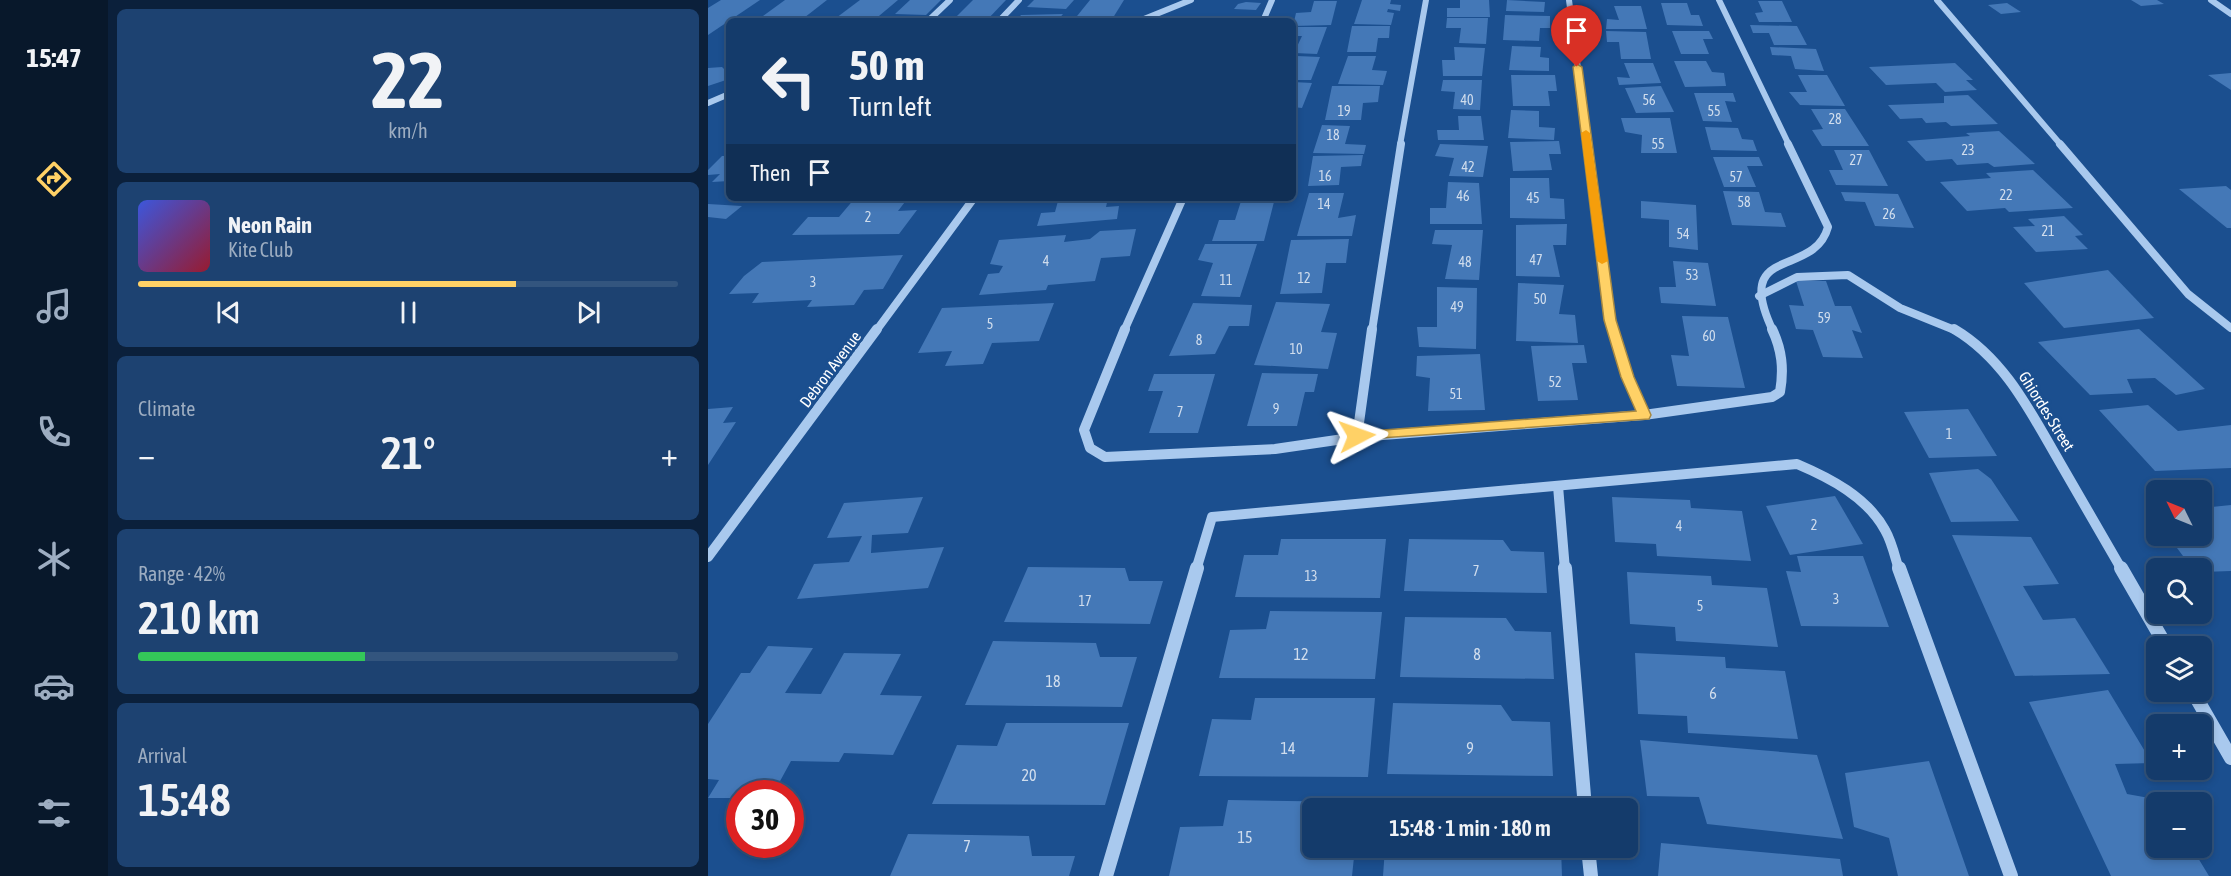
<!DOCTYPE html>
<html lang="en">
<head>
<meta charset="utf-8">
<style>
	body { margin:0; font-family:"Asap Condensed",sans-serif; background:#1d4271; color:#f1f3f6; height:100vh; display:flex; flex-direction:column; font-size:22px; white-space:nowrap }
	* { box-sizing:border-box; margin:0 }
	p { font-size:20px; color:#9dadc1 }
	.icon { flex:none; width:33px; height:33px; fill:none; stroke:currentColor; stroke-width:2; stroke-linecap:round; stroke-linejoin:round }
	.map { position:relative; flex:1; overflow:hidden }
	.panel { display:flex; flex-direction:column; gap:9px; padding:9px; background:#0b203b; width:600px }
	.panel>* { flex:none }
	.banner { position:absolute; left:18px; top:18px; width:570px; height:183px; border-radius:9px; box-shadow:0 3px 9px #0003,0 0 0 2px #33557e; background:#143b6b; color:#f1f3f6; overflow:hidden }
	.needle { width:39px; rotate:313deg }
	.fabs { position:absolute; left:1438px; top:480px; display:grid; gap:12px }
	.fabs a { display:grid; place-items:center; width:66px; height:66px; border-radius:9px; background:#143b6b; box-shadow:0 3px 9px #0003,0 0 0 2px #33557e; font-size:30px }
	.speed { position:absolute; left:18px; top:780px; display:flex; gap:12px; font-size:30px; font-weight:700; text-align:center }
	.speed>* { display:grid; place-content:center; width:78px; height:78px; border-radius:50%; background:#143b6b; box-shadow:0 3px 9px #0003,0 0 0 2px #33557e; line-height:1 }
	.speed .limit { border:9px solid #d22; background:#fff; color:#111 }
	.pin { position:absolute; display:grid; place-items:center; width:51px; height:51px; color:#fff; margin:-62px -26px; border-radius:50% 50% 50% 0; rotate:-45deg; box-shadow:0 0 6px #0007 }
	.pin .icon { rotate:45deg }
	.me { position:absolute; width:66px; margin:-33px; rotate:86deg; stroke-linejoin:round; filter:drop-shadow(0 0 4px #0008) }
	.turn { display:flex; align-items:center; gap:21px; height:126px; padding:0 24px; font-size:27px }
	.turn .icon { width:78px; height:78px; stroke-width:2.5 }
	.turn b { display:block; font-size:42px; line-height:51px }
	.then { display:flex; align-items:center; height:57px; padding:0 24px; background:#0003; gap:12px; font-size:22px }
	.big { font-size:45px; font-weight:600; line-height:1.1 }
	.panel .card { flex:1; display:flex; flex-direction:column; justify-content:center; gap:9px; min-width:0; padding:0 21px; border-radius:9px; background:#1d4271 }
	.panel .dial { align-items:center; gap:0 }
	.dial b { font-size:78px; line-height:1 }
	.song { display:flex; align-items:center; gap:18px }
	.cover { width:72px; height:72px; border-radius:9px; background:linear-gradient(135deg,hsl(230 70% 55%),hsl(350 70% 35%)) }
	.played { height:6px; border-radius:3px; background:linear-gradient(90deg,#ffd166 70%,#33557e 70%) }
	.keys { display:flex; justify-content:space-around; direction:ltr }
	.heat { display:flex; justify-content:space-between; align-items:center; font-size:33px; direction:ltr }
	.charge { height:9px; border-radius:4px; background:linear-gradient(90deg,#34c759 42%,#33557e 0) }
	.trip { position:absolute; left:594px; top:798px; width:336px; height:60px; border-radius:9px; background:#143b6b; box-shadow:0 3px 9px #0003,0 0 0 2px #33557e; font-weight:600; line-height:60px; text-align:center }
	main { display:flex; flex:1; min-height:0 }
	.dock { display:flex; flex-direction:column; width:108px; justify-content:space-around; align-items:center; background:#08182b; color:#9dadc1 }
	.dock .icon { width:42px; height:42px }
	.dock .on { color:#ffd166 }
	.dock b { font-size:27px; color:#f1f3f6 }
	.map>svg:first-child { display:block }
	.building { fill:#4478b7 }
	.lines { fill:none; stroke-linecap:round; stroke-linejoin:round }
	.minor-far3 { stroke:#a9c9ee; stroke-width:6 }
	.minor-far2 { stroke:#a9c9ee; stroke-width:8 }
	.minor-far1 { stroke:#a9c9ee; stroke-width:10 }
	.minor { stroke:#a9c9ee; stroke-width:14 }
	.route { fill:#ffd166; stroke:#a68842; stroke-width:1.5 }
	.slow { fill:#f59e0b }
	.labels { text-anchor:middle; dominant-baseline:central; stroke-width:6; stroke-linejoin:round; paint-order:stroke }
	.number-label { font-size:14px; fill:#d0dded }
	.street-label { font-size:16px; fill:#fff; stroke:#1b4f8f }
	.near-number-label { font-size:16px; fill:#d0dded }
</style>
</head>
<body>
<main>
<nav class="dock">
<b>15:47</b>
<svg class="icon on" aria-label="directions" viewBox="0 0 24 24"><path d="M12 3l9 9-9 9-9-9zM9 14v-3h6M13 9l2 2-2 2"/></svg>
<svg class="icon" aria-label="music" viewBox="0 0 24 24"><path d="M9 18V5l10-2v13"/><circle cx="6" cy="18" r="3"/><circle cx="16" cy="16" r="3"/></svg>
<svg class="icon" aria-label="phone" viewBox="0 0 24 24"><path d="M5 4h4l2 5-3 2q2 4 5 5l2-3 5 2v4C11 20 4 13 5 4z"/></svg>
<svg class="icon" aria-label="climate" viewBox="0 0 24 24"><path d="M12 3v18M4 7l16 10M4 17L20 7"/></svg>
<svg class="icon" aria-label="car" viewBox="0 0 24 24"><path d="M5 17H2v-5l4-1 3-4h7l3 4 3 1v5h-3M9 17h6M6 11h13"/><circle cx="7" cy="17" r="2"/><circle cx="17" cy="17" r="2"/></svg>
<svg class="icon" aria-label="filters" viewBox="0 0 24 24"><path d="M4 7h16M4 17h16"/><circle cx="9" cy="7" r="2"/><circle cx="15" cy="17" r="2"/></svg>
</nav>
<section class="panel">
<div class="card dial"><b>22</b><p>km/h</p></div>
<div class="card">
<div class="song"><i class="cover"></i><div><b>Neon Rain</b><p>Kite Club</p></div></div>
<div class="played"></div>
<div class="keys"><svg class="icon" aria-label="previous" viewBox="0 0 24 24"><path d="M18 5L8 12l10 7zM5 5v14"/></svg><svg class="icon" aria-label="pause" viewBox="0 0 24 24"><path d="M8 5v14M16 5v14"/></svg><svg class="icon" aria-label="next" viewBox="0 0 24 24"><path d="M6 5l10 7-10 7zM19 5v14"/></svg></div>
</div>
<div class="card"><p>Climate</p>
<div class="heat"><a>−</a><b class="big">21°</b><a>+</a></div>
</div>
<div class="card"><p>Range · 42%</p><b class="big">210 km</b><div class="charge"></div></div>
<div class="card"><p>Arrival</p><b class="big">15:48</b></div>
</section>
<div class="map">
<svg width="1523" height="876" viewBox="0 0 1523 876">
	<rect width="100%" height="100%" fill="#1b4f8f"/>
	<g class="building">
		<path d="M13 0H52L0 35V8Z"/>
		<path d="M77 0H119L92 21H48Z"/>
		<path d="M152 0H190L165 21H124Z"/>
		<path d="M202 0H233L218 15 187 14Z"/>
		<path d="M265 0H298L278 21H244Z"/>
		<path d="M326 0H366L358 9 319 7Z"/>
		<path d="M382 0H416L403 21H365Z"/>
		<path d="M654 0H683L682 4 693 5 692 11 680 9 679 12 686 13 683 25 646 24Z"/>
		<path d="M752 0H781L782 17H739V8H752Z"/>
		<path d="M799 0 837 2 836 12 798 11Z"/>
		<path d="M1423 0H1449L1456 4 1433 6Z"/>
		<path d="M606 1H629L623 25 585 26 588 13 603 12Z"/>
		<path d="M1050 1H1074L1084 22H1051L1047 13 1055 12Z"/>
		<path d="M538 2 553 3 548 10 526 9 530 4Z"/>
		<path d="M953 3H979L983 15H991L995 26 959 25Z"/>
		<path d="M1299 3 1313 12 1293 14 1280 5Z"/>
		<path d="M906 6H933L939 29H898L899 19 911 20Z"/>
		<path d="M355 14 349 21H308L313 15Z"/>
		<path d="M797 15 842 16V28H832L831 41 795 40Z"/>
		<path d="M528 16V21H475L476 19Z"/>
		<path d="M739 18H780L778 44 751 43 753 28H738Z"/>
		<path d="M1042 25 1089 26 1099 45H1066L1061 33H1045Z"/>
		<path d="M644 26H682L681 38H670L668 52H639Z"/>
		<path d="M585 27H619L609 54 586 53 594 36H585Z"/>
		<path d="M898 31 938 32 943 59H913L911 42H899Z"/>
		<path d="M964 31H1001L1005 39H995L1001 54H973Z"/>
		<path d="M804 46 833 47 832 57 841 58V71L801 70Z"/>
		<path d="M746 47 777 48 774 76H735L734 60H747Z"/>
		<path d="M1062 47 1108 49 1116 71 1087 69 1083 56 1064 55Z"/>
		<path d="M589 56 612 57 603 80H585V66Z"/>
		<path d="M640 56H668L664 70 679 71 675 85 630 84Z"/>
		<path d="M966 61H998L1004 72 1016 73 1018 86 977 87Z"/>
		<path d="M916 63H945L953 83 911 85 909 77 922 78Z"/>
		<path d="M1247 63 1265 80H1258L1269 90 1237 92 1228 83 1178 85 1161 67Z"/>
		<path d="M14 67 21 74V79L0 86V68Z"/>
		<path d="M1523 73V90L1500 75Z"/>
		<path d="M803 75H847L849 91H840L842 106H805Z"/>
		<path d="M1090 75H1119L1137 106 1092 105 1081 92H1099Z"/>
		<path d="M735 80H774L772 110 745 109 747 92 733 91Z"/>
		<path d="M585 82 604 83 594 108 585 107Z"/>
		<path d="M624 86H672L670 102 655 103 653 120H617Z"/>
		<path d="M953 86 966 112 928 113 917 88Z"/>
		<path d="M986 93H1025L1028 102 1017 101 1024 122 995 121Z"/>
		<path d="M1260 95 1290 124 1243 126 1238 122 1218 123 1214 118 1192 119 1180 105 1236 103V96Z"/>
		<path d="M1103 109H1137L1161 146H1114L1104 130 1115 129Z"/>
		<path d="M803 110 831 111V127L847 128 846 140 800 138Z"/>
		<path d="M750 116H773L776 140H730L729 130H751Z"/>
		<path d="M913 118H962L969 153H933L934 135 917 132Z"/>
		<path d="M614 125 642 126 637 144 658 145 656 154 605 153Z"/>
		<path d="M997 127 1030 128 1034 139 1045 140 1049 151 1003 150Z"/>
		<path d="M1291 131 1327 164 1286 167 1280 163 1249 165 1244 159 1218 161 1199 141 1262 136 1258 133Z"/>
		<path d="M851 141 853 154H841L844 170 805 171 802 142Z"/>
		<path d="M732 144 780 146 775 177 741 176 746 158 727 156Z"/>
		<path d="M1126 150H1161L1180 186 1128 185 1121 170H1135Z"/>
		<path d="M655 155 653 166 633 167 631 185 600 186 605 156Z"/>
		<path d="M14 156H21V181L4 182 12 174 0 175V170Z"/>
		<path d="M1005 157H1051L1055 166H1039L1048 187H1016Z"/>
		<path d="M1325 170 1365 208 1301 212 1297 208 1259 211 1232 182 1283 178 1278 173Z"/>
		<path d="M802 178H841L842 198 856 199 857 219 802 218Z"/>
		<path d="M740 182 771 183 774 224H722V208H738Z"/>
		<path d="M1518 186 1523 190V228H1519L1471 189Z"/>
		<path d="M1015 191 1051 192 1057 212 1073 213 1078 227 1024 225Z"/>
		<path d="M1133 192 1190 194 1206 228 1167 226 1157 202 1137 201Z"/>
		<path d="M601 193H636L630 218 648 215 644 236H589Z"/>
		<path d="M147 198H200L190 211 209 210 191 234 84 235 100 217H131Z"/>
		<path d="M331 198H400L398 207 411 206 409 219 329 226 333 213 347 212 350 201 330 203Z"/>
		<path d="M534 198H567L556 241H504L511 220H527Z"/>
		<path d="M933 201 988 205 990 250 961 247V220L933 218Z"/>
		<path d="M0 204 34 206 18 219 0 217Z"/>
		<path d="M1356 216 1375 235 1367 236 1380 249 1328 252 1305 227 1327 226 1320 219Z"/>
		<path d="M859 224 858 245H845L852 277 808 276V225Z"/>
		<path d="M428 229 422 256 393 258 387 281 340 285 338 290 271 295 280 274 291 273 295 266 282 264 291 240 358 235 356 242 382 239 392 231Z"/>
		<path d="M727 230H775L771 280 737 279 744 245 724 244Z"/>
		<path d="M641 239 638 263H618L614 293 572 294 583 240Z"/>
		<path d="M497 244H549L532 297 493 296 505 263 490 260Z"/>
		<path d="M195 255 175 289 156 290 146 305 99 307 104 300 44 303 51 293 21 294 36 276 54 262Z"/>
		<path d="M965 261 1000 263 1008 306 953 303 951 287H968Z"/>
		<path d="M1400 270 1446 318 1356 328 1316 283Z"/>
		<path d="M1088 281H1118L1127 306H1143L1154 333 1144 330 1155 358 1115 357 1105 330 1088 329 1081 305 1096 306Z"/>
		<path d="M810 283 856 285 851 314 867 315 870 343 808 341Z"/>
		<path d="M729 287 769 288 768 349 711 347 709 327H729Z"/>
		<path d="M568 302 622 304 613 332 629 333 620 369 546 365Z"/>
		<path d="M346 303 331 341 284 343 275 364 237 366 244 351 210 353 234 308Z"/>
		<path d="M485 303 544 305 541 326H521L507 354 461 356Z"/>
		<path d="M974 316 1020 317 1037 388 969 386 963 355 981 356Z"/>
		<path d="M1431 329 1497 389 1468 395 1447 378 1419 379 1425 393 1382 395 1330 342Z"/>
		<path d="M876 345 879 363H864L870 400 830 401 823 346Z"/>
		<path d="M772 354 777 410 720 411 722 378 708 376 709 356Z"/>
		<path d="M554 373 610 374 606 392H597L589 426H539Z"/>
		<path d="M446 374H507L490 433H441L455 391H440Z"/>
		<path d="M1440 405 1470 431 1523 425V468L1447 471 1391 410Z"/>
		<path d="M25 407 15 423 28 422 0 465V409Z"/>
		<path d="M1260 409 1289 456 1221 458 1196 412Z"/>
		<path d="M1270 469 1283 479 1311 521 1243 522 1221 473Z"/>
		<path d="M1127 496 1155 544 1082 555 1058 506Z"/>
		<path d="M215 497 200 533 164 535 163 553 236 547 220 588 89 599 106 564 141 562 154 536 119 538 136 503Z"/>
		<path d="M904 497 982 500 983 508 1034 511 1043 561 949 556 948 544 907 542Z"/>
		<path d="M1449 502V520L1437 504Z"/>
		<path d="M1523 505V571L1494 572V568H1484L1460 536H1494V508Z"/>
		<path d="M1244 535 1323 537 1351 584 1315 586 1335 620 1367 618 1402 674 1307 676Z"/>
		<path d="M573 539H678L672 598 527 597 536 555H570Z"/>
		<path d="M701 539 795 540 803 551 836 552 839 593 696 591Z"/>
		<path d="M1089 556H1155L1181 627 1093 626 1078 571 1093 572Z"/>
		<path d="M320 567 417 568 421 581H455L442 624 296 622Z"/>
		<path d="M919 572 1003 576 1004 585 1059 588 1070 647 968 641 967 627 922 624Z"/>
		<path d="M562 611 674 612 667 679 511 678 522 630 558 629Z"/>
		<path d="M697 617 798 618 807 631 843 632 846 679 692 677Z"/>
		<path d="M285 641 388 643 392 657H429L414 707 257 705Z"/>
		<path d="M60 646 105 648 77 693 113 694 136 653 193 654 172 695 214 696 185 755 136 753 131 762 83 761 65 794H32V798H0L11 780 0 779V724L33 673H42Z"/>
		<path d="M927 653 1017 657 1018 668 1077 671 1090 739 980 733 979 716 930 714Z"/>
		<path d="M1400 690 1444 763 1407 764 1419 794 1458 801 1449 802V848H1484L1501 876H1403L1321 702Z"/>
		<path d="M547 698H667L660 777 491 776 504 719 543 720Z"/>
		<path d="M685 703 793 705 804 721 842 722 845 776 679 774Z"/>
		<path d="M298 723H421L397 805 224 804 249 745 289 746Z"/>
		<path d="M932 740 1109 755 1135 839 999 824 991 797 939 796Z"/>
		<path d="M1221 761 1261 876H1190L1181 838 1146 827 1137 773Z"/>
		<path d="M520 800 651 802V808H604V848H647L644 876H461L472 827 515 826Z"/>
		<path d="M681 801 799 803 802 808H681Z"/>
		<path d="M200 834 321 836 324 856H367L361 876H182Z"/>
		<path d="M953 843 1132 859 1135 876H950Z"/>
		<path d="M677 848H853L854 876H675Z"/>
	</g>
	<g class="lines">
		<g class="minor-far3">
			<path d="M861 0 880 145"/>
			<path d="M1011 0 1081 145"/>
			<path d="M1229 0 1353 145"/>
			<path d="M1503 0 1523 14"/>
			<path d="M220 21 242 0"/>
			<path d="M291 21 311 0"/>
			<path d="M431 21 483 0"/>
			<path d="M555 21 564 0"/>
			<path d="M0 103 21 94"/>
			<path d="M692 145 718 0"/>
		</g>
		<g class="minor-far2">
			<path d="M879 144 905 331"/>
			<path d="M1352 144 1480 294 1523 328"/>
			<path d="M1051 296 1089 277 1140 275 1192 308 1249 331"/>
			<path d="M168 331 266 198"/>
			<path d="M416 331 475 198"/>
			<path d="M664 331 693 144"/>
			<path d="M1065 331C1023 243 1106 279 1120 227L1080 144"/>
		</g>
		<g class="minor-far1">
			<path d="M417 329 376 430 382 448 397 457 567 449 649 437 936 415 1064 397 1072 392C1076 369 1074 350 1064 329"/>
			<path d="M905 329 919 377 936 415"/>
			<path d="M1246 329C1297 359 1323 413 1351 461 1372 497 1393 533 1414 570"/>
			<path d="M649 437 664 329"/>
			<path d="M850 486 857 570"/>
			<path d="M0 557 169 329"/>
			<path d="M488 570 504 517 1089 464C1122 478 1159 497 1177 530 1184 542 1187 557 1191 570"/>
		</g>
		<g class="minor">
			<path d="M857 568 877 808"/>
			<path d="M1191 568 1303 876"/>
			<path d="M1413 568 1458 646"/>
			<path d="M1485 692 1523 758"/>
			<path d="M880 848 883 876"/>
			<path d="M398 876 489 568"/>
		</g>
	</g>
	<path class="route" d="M869 64 874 67 908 320 926 377 943 415 941 419 644 440 642 436 649 432 928 411 913 377 896 320 865 67Z"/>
	<path class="slow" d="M878 130 882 133 900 261 894 264 889 261 873 133Z"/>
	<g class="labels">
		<g class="number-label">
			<text x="759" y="100">40</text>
			<text x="941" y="100">56</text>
			<text x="636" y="111">19</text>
			<text x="1006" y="111">55</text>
			<text x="1127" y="119">28</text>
			<text x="625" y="135">18</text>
			<text x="950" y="144">55</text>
			<text x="1260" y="150">23</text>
			<text x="1148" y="160">27</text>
			<text x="760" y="167">42</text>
			<text x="617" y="176">16</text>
			<text x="1028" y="177">57</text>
			<text x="1298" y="195">22</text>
			<text x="755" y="196">46</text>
			<text x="825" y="198">45</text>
			<text x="1036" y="202">58</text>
			<text x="616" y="204">14</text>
			<text x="1181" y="214">26</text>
			<text x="160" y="217">2</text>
			<text x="1340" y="231">21</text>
			<text x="975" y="234">54</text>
			<text x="828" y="260">47</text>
			<text x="338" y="261">4</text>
			<text x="757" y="262">48</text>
			<text x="984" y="275">53</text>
			<text x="596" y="278">12</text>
			<text x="518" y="280">11</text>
			<text x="105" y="282">3</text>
			<text x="832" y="299">50</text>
			<text x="749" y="307">49</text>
			<text x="1116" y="318">59</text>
			<text x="282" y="324">5</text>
			<text x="1001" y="336">60</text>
			<text x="491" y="340">8</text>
			<text x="588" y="349">10</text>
			<text x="847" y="382">52</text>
			<text x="748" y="394">51</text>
			<text x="568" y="409">9</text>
			<text x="472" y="412">7</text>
			<text x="1241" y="434">1</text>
			<text x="1106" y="525">2</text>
			<text x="971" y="526">4</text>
			<text x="768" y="571">7</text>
			<text x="603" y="576">13</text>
			<text x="1128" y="599">3</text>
			<text x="377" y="601">17</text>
			<text x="992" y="606">5</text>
		</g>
		<g class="street-label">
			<text transform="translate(122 369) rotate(-53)">Debron Avenue</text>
			<text transform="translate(1339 411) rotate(58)">Ghiordes Street</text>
		</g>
		<g class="near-number-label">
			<text x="593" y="654">12</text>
			<text x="769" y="654">8</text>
			<text x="345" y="681">18</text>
			<text x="1005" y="693">6</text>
			<text x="580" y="748">14</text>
			<text x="762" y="748">9</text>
			<text x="321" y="775">20</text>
			<text x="537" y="837">15</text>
			<text x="259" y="846">7</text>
		</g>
	</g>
</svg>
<div class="fabs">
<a><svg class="needle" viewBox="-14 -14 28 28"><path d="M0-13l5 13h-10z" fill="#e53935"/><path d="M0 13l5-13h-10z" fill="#9dadc1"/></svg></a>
<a><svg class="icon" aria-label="search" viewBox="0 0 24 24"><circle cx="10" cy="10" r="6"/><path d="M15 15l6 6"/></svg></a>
<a><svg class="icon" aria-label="layers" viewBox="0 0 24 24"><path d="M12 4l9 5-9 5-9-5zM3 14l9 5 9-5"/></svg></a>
<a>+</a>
<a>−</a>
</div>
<div class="speed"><div class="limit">30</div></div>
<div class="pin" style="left:869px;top:67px;background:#d93025"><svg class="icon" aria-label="arrive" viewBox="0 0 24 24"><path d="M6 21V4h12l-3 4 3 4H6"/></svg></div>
<svg class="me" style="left:649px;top:436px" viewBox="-20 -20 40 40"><path d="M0-17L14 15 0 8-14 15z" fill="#ffd166" stroke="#fff" stroke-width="4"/></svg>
<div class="trip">15:48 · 1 min · 180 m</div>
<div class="banner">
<div class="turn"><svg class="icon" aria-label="left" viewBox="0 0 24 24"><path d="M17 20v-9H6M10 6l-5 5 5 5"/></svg><div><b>50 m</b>Turn left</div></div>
<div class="then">Then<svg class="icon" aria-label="arrive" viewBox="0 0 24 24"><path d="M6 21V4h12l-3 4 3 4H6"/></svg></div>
</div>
</div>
</main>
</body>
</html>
